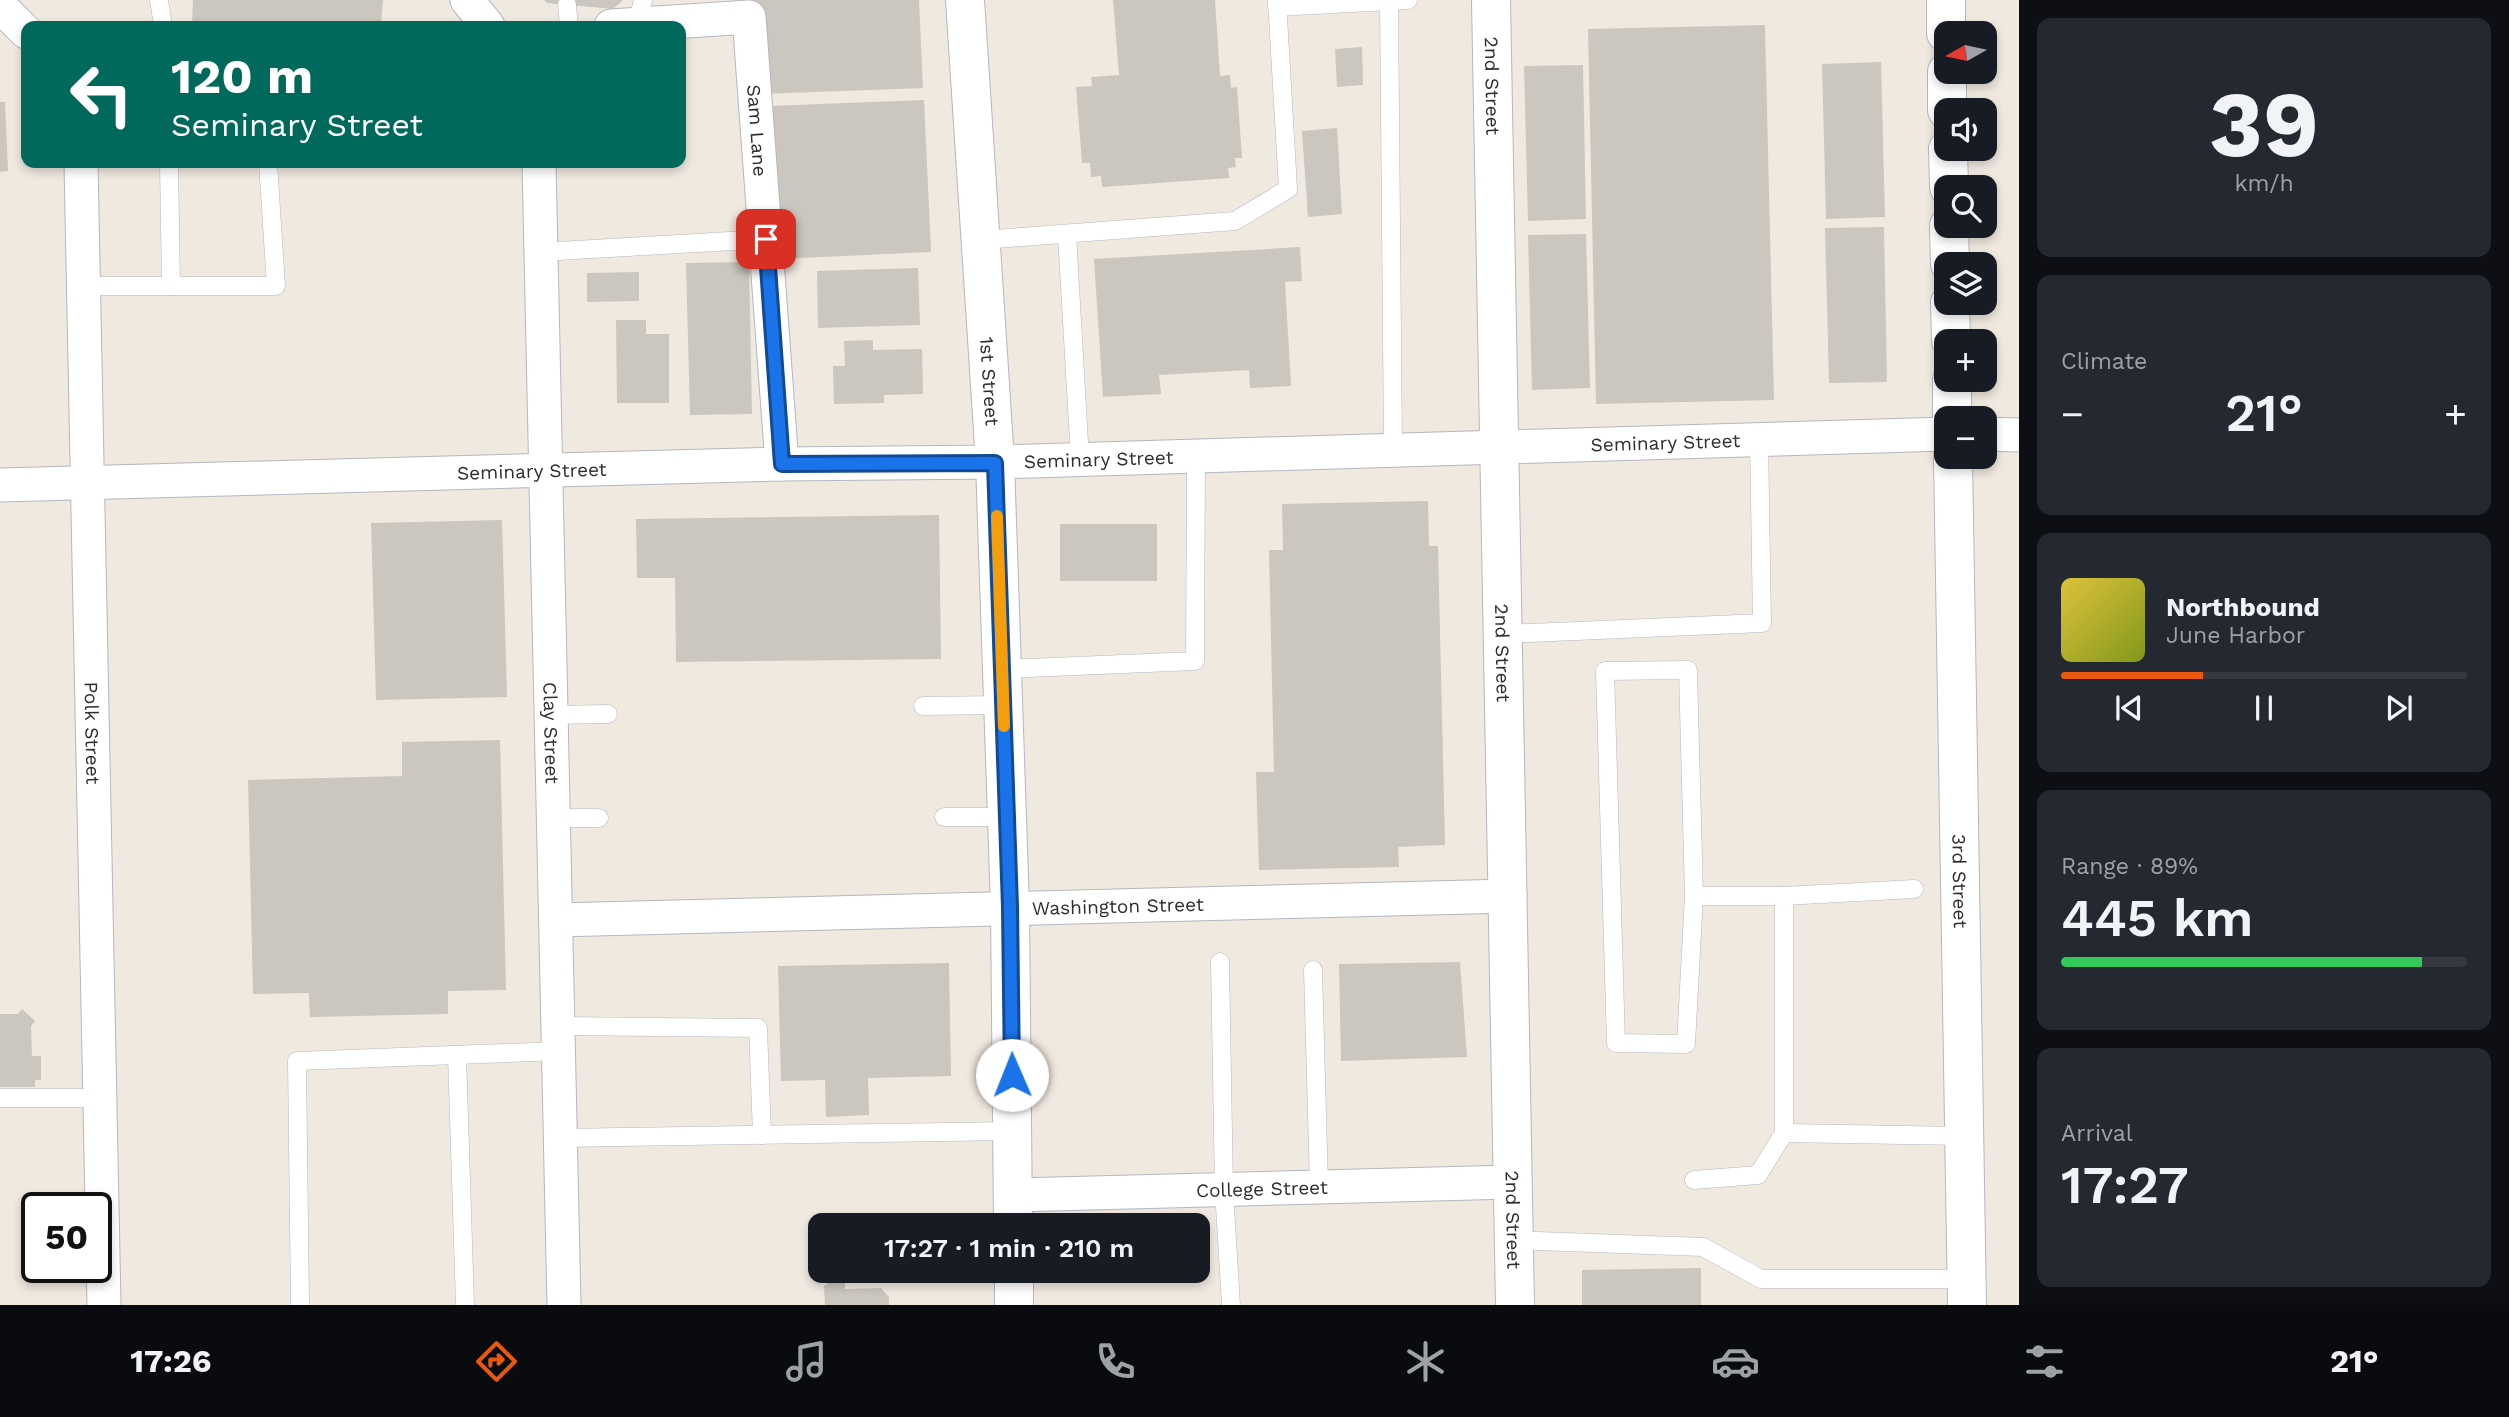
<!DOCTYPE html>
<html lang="en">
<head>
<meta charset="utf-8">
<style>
	body { margin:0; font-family:"Work Sans",sans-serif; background:#242831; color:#f1f3f6; height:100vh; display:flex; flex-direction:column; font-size:26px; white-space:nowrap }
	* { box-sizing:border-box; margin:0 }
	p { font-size:23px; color:#9ea1a6 }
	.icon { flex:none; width:38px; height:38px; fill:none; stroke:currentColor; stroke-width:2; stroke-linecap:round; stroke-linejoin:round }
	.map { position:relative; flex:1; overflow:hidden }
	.panel { display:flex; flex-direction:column; gap:18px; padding:18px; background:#0d0f14; width:490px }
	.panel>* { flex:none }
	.banner { position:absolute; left:21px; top:21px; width:665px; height:147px; border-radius:14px; box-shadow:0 4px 10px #0003; background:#00695c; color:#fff; overflow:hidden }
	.needle { width:46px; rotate:261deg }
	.buttons { position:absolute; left:1934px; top:21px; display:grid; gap:14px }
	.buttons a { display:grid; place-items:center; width:63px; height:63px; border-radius:14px; background:#171b24; box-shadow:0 4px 10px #0003; font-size:35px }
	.speed { position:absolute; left:21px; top:1192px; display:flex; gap:14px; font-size:35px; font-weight:700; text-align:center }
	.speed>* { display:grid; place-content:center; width:91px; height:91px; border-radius:50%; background:#171b24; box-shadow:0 4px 10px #0003; line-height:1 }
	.speed .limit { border:4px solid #111; border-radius:10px; background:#fff; color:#111 }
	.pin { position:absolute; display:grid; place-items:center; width:60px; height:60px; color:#fff; margin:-30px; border-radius:14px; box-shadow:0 4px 10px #0006 }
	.me { position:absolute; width:77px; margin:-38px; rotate:359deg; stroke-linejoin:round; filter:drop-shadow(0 0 5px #0008) }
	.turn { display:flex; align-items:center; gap:24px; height:147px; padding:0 35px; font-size:32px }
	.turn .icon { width:91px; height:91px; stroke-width:2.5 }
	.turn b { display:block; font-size:49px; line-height:60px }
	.big { font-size:52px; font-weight:600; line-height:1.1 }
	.panel .tile { flex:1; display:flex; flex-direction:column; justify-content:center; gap:10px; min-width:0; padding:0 24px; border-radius:14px; background:#242831 }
	.panel .dial { align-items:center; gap:0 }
	.dial b { font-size:91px; line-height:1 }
	.song { display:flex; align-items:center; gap:21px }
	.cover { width:84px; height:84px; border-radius:10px; background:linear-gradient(135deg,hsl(50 70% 55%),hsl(70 70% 35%)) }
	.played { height:7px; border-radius:4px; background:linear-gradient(90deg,#ea580c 35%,#363941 35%) }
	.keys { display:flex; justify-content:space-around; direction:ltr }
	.heat { display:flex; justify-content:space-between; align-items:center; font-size:38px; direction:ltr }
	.charge { height:10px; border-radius:5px; background:linear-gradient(90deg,#34c759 89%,#363941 0) }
	.trip { position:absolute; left:808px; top:1213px; width:402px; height:70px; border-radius:14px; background:#171b24; box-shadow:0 4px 10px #0003; font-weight:600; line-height:70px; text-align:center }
	.tab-bar { display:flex; height:112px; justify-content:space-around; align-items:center; background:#090b0e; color:#9ea1a6 }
	.tab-bar .icon { width:49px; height:49px }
	.tab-bar .selected { color:#ea580c }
	.tab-bar b { font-size:32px; color:#f1f3f6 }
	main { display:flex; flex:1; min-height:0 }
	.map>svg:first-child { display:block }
	.building { fill:#cbc7be }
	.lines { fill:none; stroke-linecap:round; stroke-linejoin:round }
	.service-casing { stroke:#b4b6c2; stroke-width:19 }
	.minor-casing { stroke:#b4b6c2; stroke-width:35 }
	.tertiary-casing { stroke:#b4b6c2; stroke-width:40 }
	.secondary-casing { stroke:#b4b6c2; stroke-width:40 }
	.service { stroke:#fff; stroke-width:18 }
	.minor { stroke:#fff; stroke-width:33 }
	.tertiary { stroke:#fff; stroke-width:38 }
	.secondary { stroke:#fff; stroke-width:38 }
	.route-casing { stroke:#114b97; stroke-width:18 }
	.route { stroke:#1a73e8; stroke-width:12 }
	.slow { stroke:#f59e0b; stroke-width:12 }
	.labels { text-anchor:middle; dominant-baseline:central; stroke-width:5; stroke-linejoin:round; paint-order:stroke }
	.street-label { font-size:19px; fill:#2e2e2e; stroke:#fff }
</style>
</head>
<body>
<main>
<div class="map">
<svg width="2019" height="1305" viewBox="0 0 2019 1305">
	<rect width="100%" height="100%" fill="#f0e9e0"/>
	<g class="building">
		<path d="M193 0H383L381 26H192Z"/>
		<path d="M544 0H623L613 9 547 3Z"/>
		<path d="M754 0H919L923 88 761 94 759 32Z"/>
		<path d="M1113 0H1215L1220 76 1230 75 1231 88 1237 87 1242 158H1235L1236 167 1228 168 1229 178 1102 187 1101 176 1091 177 1090 163H1082L1076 87 1092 86 1091 77 1119 75Z"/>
		<path d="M1765 25 1774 400 1596 404 1588 29Z"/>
		<path d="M1362 47 1363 85 1337 87 1335 49Z"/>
		<path d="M1881 62 1885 217 1826 219 1822 64Z"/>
		<path d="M1583 65 1586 219 1528 221 1524 66Z"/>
		<path d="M924 100 931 252 778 259 770 106Z"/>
		<path d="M0 102H5L8 171 0 172Z"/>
		<path d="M1337 128 1342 214 1308 217 1302 131Z"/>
		<path d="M1884 227 1887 382 1829 383 1825 228Z"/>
		<path d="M1586 234 1590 388 1532 390 1528 235Z"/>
		<path d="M1300 247 1302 281 1285 282 1291 386 1250 388 1249 370 1159 375 1161 394 1103 397 1094 259Z"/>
		<path d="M749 262 752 414 690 415 686 263Z"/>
		<path d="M918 268 920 325 818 328 817 271Z"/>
		<path d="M639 272V301L587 302V273Z"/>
		<path d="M616 320H646V334H669V403H617Z"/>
		<path d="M873 340V350L922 349 923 394 884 395V403L834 404 833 366H845L844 341Z"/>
		<path d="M1428 501 1429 546H1438L1445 845 1398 847 1399 867 1259 870 1256 772H1274L1269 550H1283L1282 504Z"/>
		<path d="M939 515 941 659 676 662 675 578H637L636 519Z"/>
		<path d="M502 520 507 697 376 700 371 523Z"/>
		<rect x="1060" y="524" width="97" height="57"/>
		<path d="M500 740 506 990 448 991V1014L310 1017 309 993 253 994 248 780 402 776V742Z"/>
		<path d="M1460 962 1467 1057 1341 1061 1339 964Z"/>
		<path d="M949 963 951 1076 868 1078 869 1115 826 1117 825 1080 781 1081 778 966Z"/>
		<path d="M22 1009 35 1021 31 1026 32 1056H41V1080H35V1087H0V1014H18Z"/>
		<path d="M1701 1268V1305H1582V1270Z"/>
		<path d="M833 1280 845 1283V1289L881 1288 889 1297V1305H825L824 1286Z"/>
	</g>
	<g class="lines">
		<defs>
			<g id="service">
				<path d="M159 0 163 26"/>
				<path d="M1389 0 1393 449"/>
				<path d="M567 5 569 26"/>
				<path d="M1277 7 1408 0"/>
				<path d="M637 25 643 0"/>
				<path d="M169 163 171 286"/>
				<path d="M1067 234 1080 460"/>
				<path d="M981 240 1235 221 1288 189 1277 0"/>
				<path d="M541 252 766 239"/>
				<path d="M83 286H276L268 163"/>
				<path d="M1504 634 1762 623 1759 439"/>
				<path d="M1002 669 1195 661 1196 456"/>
				<path d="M923 706 1003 705"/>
				<path d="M551 715 608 714"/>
				<path d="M944 817H1007"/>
				<path d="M553 818H599"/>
				<path d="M1694 896 1686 1044 1616 1043 1605 671 1688 670 1694 896H1784"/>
				<path d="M1220 962 1224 1190 1231 1305"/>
				<path d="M1313 970 1319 1187"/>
				<path d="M558 1026 758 1028 762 1135"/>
				<path d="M457 1055 465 1305"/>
				<path d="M0 1098H100"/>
				<path d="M1784 1133V896L1914 889"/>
				<path d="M560 1138 1012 1131"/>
				<path d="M1694 1180 1758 1175 1784 1133 1964 1136"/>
				<path d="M1513 1240 1703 1247 1761 1279H1967"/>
				<path d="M300 1305 297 1061 559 1051"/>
			</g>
			<g id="minor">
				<path d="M467 0 488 26"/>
				<path d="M0 6 26 32"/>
				<path id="s1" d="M611 26 749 17 782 464"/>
				<path id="s2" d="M81 163 104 1305"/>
				<path id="s3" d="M539 163 564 1305"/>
				<path d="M1984 434 2019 435"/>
				<path id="s4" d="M0 485 782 464 995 462 1946 434"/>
				<path id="s5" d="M556 920 1510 896"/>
				<path id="s6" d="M1012 1195 1511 1182"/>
			</g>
			<g id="tertiary">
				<path id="s7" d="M1491 0 1515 1305"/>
				<path d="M1946 0V33"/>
				<path d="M1947 72V110"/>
				<path d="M1948 149 1949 187"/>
				<path d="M1949 226 1950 264"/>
				<path d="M1950 303 1951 341"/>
				<path d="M1952 380V418"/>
				<path id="s8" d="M1953 457 1967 1305"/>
			</g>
			<g id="secondary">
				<path id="s9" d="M965 0 995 462 1010 907 1013 1225"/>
				<path d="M1014 1270V1305"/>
			</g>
		</defs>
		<use href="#service" class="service-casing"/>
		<use href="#minor" class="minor-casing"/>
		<use href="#tertiary" class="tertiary-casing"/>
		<use href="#secondary" class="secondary-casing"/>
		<use href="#service" class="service"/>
		<use href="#minor" class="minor"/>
		<use href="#tertiary" class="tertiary"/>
		<use href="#secondary" class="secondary"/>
	</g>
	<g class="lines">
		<defs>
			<path id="route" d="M766 239 782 464 995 463 1010 907 1012 1075"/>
		</defs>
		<use href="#route" class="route-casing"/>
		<use href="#route" class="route"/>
		<path class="slow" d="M997 516 1004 726"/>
	</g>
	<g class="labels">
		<g class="street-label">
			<text stroke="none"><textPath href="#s7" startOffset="86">2nd Street</textPath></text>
			<text stroke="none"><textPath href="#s1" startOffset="252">Sam Lane</textPath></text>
			<text stroke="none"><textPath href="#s9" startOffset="382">1st Street</textPath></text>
			<text stroke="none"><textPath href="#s4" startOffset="1666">Seminary Street</textPath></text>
			<text stroke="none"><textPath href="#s4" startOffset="1099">Seminary Street</textPath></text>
			<text stroke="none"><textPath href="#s4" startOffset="532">Seminary Street</textPath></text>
			<text stroke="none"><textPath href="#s7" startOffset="653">2nd Street</textPath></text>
			<text stroke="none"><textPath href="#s2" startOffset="570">Polk Street</textPath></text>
			<text stroke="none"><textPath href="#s3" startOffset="570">Clay Street</textPath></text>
			<text stroke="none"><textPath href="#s8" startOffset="424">3rd Street</textPath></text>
			<text stroke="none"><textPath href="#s5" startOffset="562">Washington Street</textPath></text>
			<text stroke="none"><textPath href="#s6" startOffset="250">College Street</textPath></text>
			<text stroke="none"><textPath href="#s7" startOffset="1220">2nd Street</textPath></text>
		</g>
	</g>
</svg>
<div class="buttons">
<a><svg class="needle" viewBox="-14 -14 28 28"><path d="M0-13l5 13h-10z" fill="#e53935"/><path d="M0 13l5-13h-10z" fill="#9ea1a6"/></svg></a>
<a><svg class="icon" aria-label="sound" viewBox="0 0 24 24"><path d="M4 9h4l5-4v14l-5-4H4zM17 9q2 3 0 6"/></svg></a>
<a><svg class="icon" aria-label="search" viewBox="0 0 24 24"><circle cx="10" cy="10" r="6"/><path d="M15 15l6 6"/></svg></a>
<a><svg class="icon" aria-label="layers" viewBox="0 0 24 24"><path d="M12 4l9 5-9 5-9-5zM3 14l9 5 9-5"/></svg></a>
<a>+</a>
<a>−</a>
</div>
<div class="speed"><div class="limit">50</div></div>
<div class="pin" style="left:766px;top:239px;background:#d93025"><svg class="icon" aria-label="arrive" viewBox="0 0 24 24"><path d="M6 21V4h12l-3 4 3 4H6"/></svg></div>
<svg class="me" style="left:1012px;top:1075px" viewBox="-20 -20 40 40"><circle r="19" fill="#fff"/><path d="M0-13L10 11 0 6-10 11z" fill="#1a73e8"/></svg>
<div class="trip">17:27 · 1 min · 210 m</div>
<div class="banner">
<div class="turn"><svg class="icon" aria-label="left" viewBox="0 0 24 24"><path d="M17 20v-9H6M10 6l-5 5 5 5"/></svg><div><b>120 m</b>Seminary Street</div></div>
</div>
</div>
<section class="panel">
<div class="tile dial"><b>39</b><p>km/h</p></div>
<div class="tile"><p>Climate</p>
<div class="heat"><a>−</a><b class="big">21°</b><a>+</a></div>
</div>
<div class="tile">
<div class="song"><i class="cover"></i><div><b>Northbound</b><p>June Harbor</p></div></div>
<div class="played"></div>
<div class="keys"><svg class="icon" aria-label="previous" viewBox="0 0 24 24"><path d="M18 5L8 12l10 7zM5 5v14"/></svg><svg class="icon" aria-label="pause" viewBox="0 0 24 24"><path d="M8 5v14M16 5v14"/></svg><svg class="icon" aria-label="next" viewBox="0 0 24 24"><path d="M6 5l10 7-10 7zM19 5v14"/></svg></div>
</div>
<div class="tile"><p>Range · 89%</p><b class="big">445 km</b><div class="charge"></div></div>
<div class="tile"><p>Arrival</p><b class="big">17:27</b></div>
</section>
</main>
<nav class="tab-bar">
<b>17:26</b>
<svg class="icon selected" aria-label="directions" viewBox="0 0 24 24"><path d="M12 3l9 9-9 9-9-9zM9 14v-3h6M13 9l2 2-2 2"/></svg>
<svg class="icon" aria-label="music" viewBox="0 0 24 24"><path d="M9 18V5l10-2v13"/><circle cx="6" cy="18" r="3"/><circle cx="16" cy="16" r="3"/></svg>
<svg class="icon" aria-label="phone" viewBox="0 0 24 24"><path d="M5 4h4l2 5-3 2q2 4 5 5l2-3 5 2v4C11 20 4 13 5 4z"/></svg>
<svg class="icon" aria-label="climate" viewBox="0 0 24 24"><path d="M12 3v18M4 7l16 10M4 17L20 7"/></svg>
<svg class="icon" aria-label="car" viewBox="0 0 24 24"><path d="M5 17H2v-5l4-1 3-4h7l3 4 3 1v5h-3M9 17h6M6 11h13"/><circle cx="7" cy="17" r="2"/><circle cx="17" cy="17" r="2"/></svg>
<svg class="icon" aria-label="filters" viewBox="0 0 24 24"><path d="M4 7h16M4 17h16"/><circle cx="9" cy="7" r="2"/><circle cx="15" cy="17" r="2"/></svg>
<b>21°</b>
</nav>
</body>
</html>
